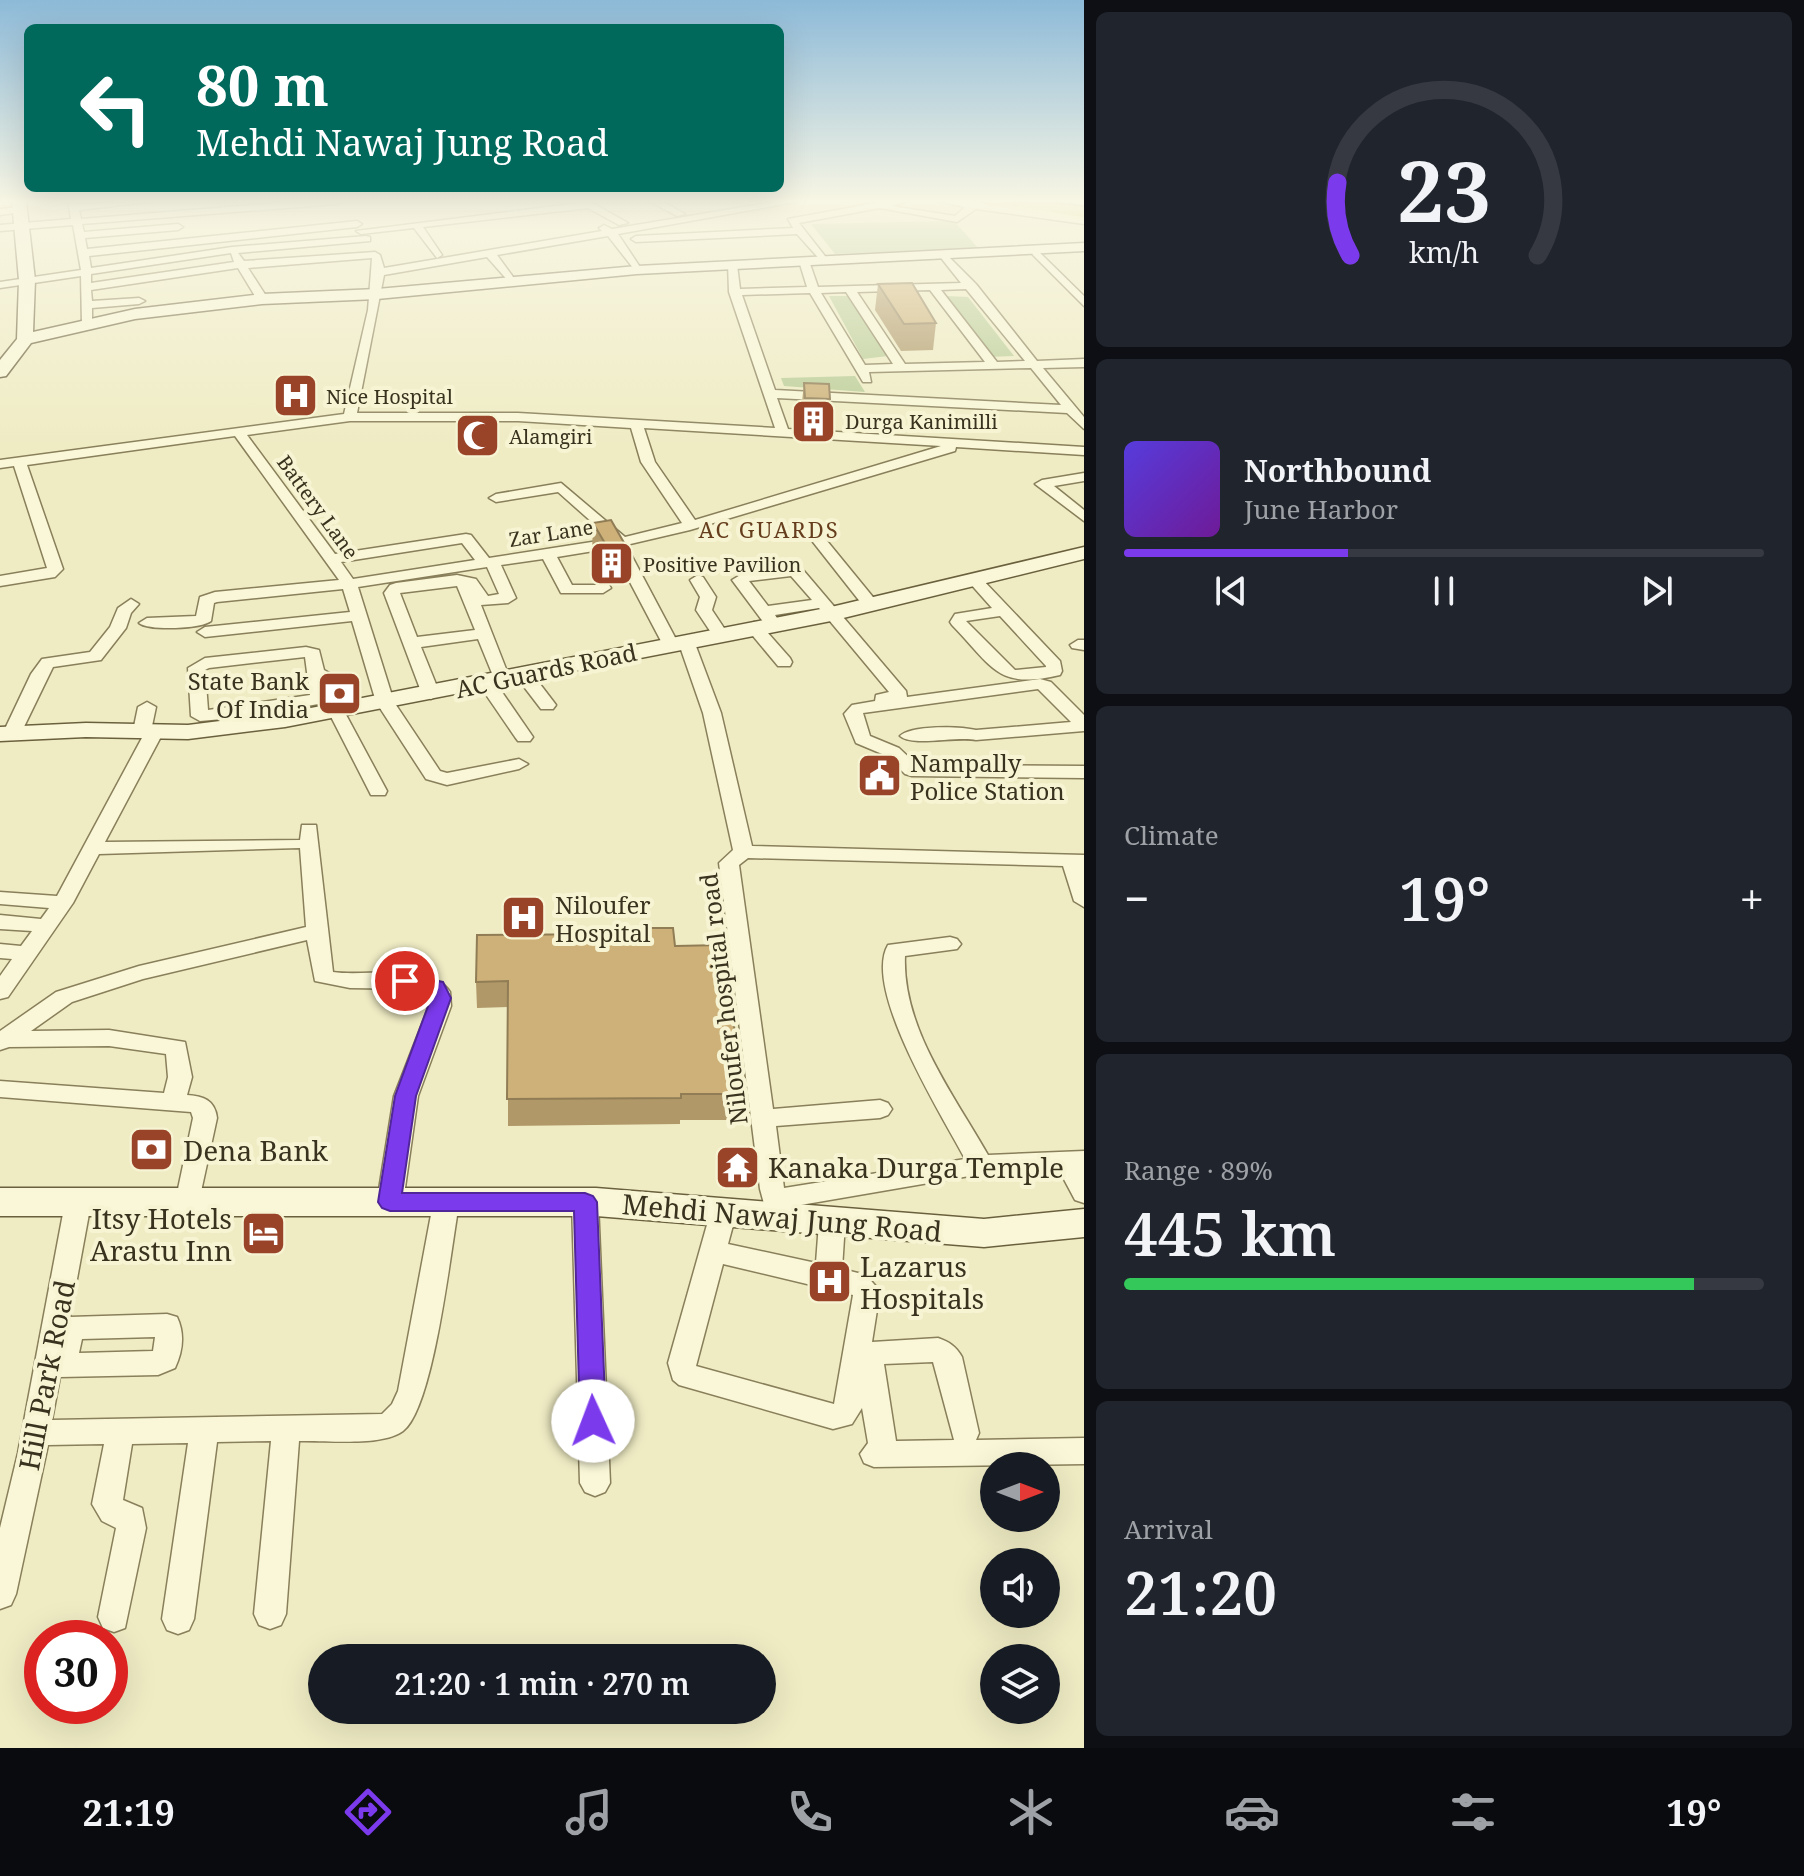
<!DOCTYPE html>
<html lang="en">
<head>
<meta charset="utf-8">
<style>
	body { margin:0; font-family:"Noto Serif",serif; background:#20242c; color:#f1f3f6; height:100vh; display:flex; flex-direction:column; font-size:30px; white-space:nowrap }
	* { box-sizing:border-box; margin:0 }
	p { font-size:26px; color:#9ea1a6 }
	.icon { flex:none; width:44px; height:44px; fill:none; stroke:currentColor; stroke-width:2; stroke-linecap:round; stroke-linejoin:round }
	.map { position:relative; flex:1; overflow:hidden }
	.panel { display:flex; flex-direction:column; gap:12px; padding:12px; background:#0d0f14; width:720px }
	.panel>* { flex:none }
	.hud { position:absolute; left:24px; top:24px; width:760px; height:168px; border-radius:12px; box-shadow:0 8px 32px #0002; background:#00695c; color:#fff; overflow:hidden }
	.needle { width:52px; rotate:90deg }
	.buttons { position:absolute; left:980px; top:1452px; display:grid; gap:16px }
	.buttons a { display:grid; place-items:center; width:80px; height:80px; border-radius:50%; background:#171b24; box-shadow:0 8px 32px #0002; font-size:40px }
	.speed { position:absolute; left:24px; top:1620px; display:flex; gap:16px; font-size:40px; font-weight:700; text-align:center }
	.speed>* { display:grid; place-content:center; width:104px; height:104px; border-radius:50%; background:#171b24; box-shadow:0 8px 32px #0002; line-height:1 }
	.speed .limit { border:12px solid #d22; background:#fff; color:#111 }
	.pin { position:absolute; display:grid; place-items:center; width:68px; height:68px; color:#fff; margin:-34px; border:4px solid #fff; border-radius:50%; box-shadow:0 2px 8px #0007 }
	.me { position:absolute; width:88px; margin:-44px; rotate:358deg; stroke-linejoin:round; filter:drop-shadow(0 0 6px #0008) }
	.turn { display:flex; align-items:center; gap:28px; height:168px; padding:0 40px; font-size:36px }
	.turn .icon { width:104px; height:104px; stroke-width:2.5 }
	.turn b { display:block; font-size:56px; line-height:68px }
	.big { font-size:60px; font-weight:600; line-height:1.1 }
	.panel .card { flex:1; display:flex; flex-direction:column; justify-content:center; gap:12px; min-width:0; padding:0 28px; border-radius:12px; background:#20242c }
	.panel .dial { align-items:center; gap:0 }
	.dial svg { height:208px; overflow:visible; fill:none; stroke:#363941; stroke-width:7; stroke-linecap:round; text-anchor:middle }
	.dial text { fill:#f1f3f6; stroke:none }
	.song { display:flex; align-items:center; gap:24px }
	.cover { width:96px; height:96px; border-radius:12px; background:linear-gradient(135deg,hsl(250 70% 55%),hsl(280 70% 35%)) }
	.played { height:8px; border-radius:4px; background:linear-gradient(90deg,#7c3aed 35%,#363941 35%) }
	.keys { display:flex; justify-content:space-around; direction:ltr }
	.heat { display:flex; justify-content:space-between; align-items:center; font-size:44px; direction:ltr }
	.charge { height:12px; border-radius:6px; background:linear-gradient(90deg,#34c759 89%,#363941 0) }
	.trip { position:absolute; left:308px; top:1644px; width:468px; height:80px; border-radius:40px; background:#171b24; box-shadow:0 8px 32px #0002; font-weight:600; line-height:80px; text-align:center }
	.tabs { display:flex; height:128px; justify-content:space-around; align-items:center; background:#090b0e; color:#9ea1a6 }
	.tabs .icon { width:56px; height:56px }
	.tabs .on { color:#7c3aed }
	.tabs b { font-size:36px; color:#f1f3f6 }
	main { display:flex; flex:1; min-height:0 }
	.map>svg:first-child { display:block }
	.green { fill:#bacd97 }
	.lines { fill:none; stroke-linecap:round; stroke-linejoin:round }
	.street-casing { stroke:#897f5a; stroke-width:3 }
	.secondary-casing { stroke:#6b603d; stroke-width:3 }
	.primary-casing { stroke:#574b2e; stroke-width:3 }
	.highway-casing { stroke:#574b2e; stroke-width:3 }
	.street { fill:#f9f7d7; fill-rule:evenodd }
	.secondary { fill:#f9f7d7; fill-rule:evenodd }
	.primary { fill:#f2ec9b; fill-rule:evenodd }
	.highway { fill:#dfc453; fill-rule:evenodd }
	.wall { fill:#b09868 }
	.building { fill:#cdb179; stroke:#907c55; stroke-width:2 }
	.route { fill:#7c3aed; stroke:#51269a; stroke-width:2 }
	.labels { text-anchor:middle; dominant-baseline:central; stroke-width:8; stroke-linejoin:round; paint-order:stroke }
	.far-poi-label { font-size:20px; fill:#39321e; stroke:#f6f4d3; text-anchor:start }
	.far-street-label { font-size:20px; fill:#39321e; stroke:#f6f4d3 }
	.far-neighbourhood-label { font-size:22px; letter-spacing:2px; fill:#663e1d; stroke:#f6f4d3 }
	.street-label { font-size:24px; fill:#39321e; stroke:#f6f4d3 }
	.poi-label { font-size:24px; fill:#39321e; stroke:#f6f4d3; text-anchor:start }
	.near-poi-label { font-size:28px; fill:#39321e; stroke:#f6f4d3; text-anchor:start }
	.near-street-label { font-size:28px; fill:#39321e; stroke:#f6f4d3 }
</style>
</head>
<body>
<main>
<div class="map">
<svg width="1084" height="1748" viewBox="0 0 1084 1748">
	<rect width="100%" height="100%" fill="#efecc4"/>
	<g class="green">
		<path d="M954 221 978 248 835 254 811 224Z"/>
		<path d="M829 296H851L888 356 863 359Z"/>
		<path d="M945 296 968 297 1014 356 988 357Z"/>
		<path d="M855 376 865 392 784 386 781 378Z"/>
	</g>
	<g class="lines">
		<defs>
			<g id="street">
				<path d="M68 201H78V204L156 201 79 210 81 219 301 201H342L337 204 82 224 84 232 178 224 183 227 178 230 85 238 87 249 357 221 362 224 357 227 89 256 91 268 232 247 366 236 370 237V241L238 253 244 261 375 252 380 255 384 268 602 231 599 228 604 225 612 229 779 201H801L618 234 642 270 637 273 608 236 497 255 516 281 511 284 487 257 384 275 357 413H518L775 428 729 292 728 263 737 265 740 289 807 287 799 261 804 258 809 261 818 287 961 283 938 254 943 251 976 284 1037 361 1084 359V367L1043 368 1084 417V429L1067 413 777 398 788 429 1084 447V455L956 447 955 451 690 530 626 545 678 643 670 648 662 643 612 548 557 557 572 585H609L611 588 603 593H561L543 559 501 565 516 598 508 603 481 605 510 679 502 684 496 683 478 639 421 647 440 694 431 699 422 694 384 593 390 585 396 583 457 575 476 579 488 596 499 594 487 567 358 587 394 702 440 771 447 773 519 759 528 764 519 769 447 785 426 779 376 702 352 621 205 637 197 632 205 627 350 612 343 589 217 602 214 603 211 621C201 629 149 631 139 623L147 618 196 616 200 597 215 592 339 580 235 436 27 465 63 569 55 577 0 586V576L47 568 14 466 0 468V460L344 414 368 310 372 258 248 268 268 299 262 302 258 301 238 268 91 290 92 301 139 298 145 301 139 304 92 308V323L82 325 81 276 0 288V282L81 270 73 225 0 231V225L71 219ZM231 253 234 262 91 283V274ZM966 289 1025 361 997 362 941 290ZM930 290 985 362 905 364 857 292ZM846 292 893 364 865 365 821 293ZM810 293 863 382H871L869 372 1031 368 1061 405 775 390 742 295ZM350 421H518L631 428 641 462 682 523 625 537 561 483 496 494 489 498 496 502 558 492 611 539 489 558 471 535 466 534 335 554 247 435ZM644 428 941 446 695 520 655 462ZM462 543 475 560 353 579 341 562ZM457 586 475 630 417 637 400 593Z"/>
				<path d="M577 201H589L628 223 619 225 588 208 423 227 442 255 437 258 414 228 361 234 356 231 579 203Z"/>
				<path d="M649 201H662L685 214 677 216Z"/>
				<path d="M887 201H908L891 206 955 216 965 207 937 201 974 202 1084 218V224L976 209 957 222 880 208 799 223 828 260 823 263 797 234 636 242 631 239 636 236 793 228 788 219Z"/>
				<path d="M1069 201H1084V205L1071 203Z"/>
				<path d="M19 207 22 212 0 215V209Z"/>
				<path d="M1037 250 1084 296V306L1033 255 1032 253Z"/>
				<path d="M1084 473V481L1054 486 1084 510V521L1035 484 1042 480Z"/>
				<path d="M818 535 823 536 877 602V608H865L813 542V536Z"/>
				<path d="M794 566 804 571 906 691 907 697 1040 679 1051 682 1084 715V731L976 740C957 736 912 747 900 736 911 725 960 726 976 730L1071 722 1038 689 863 713 870 736 899 748 917 765 1084 766V778L912 776 905 774 887 756 856 743 844 714 852 705 875 701 876 695 889 692 819 608 775 615 781 624 779 627H767L732 580 747 571ZM791 576 812 600 768 606 749 581Z"/>
				<path d="M698 575 703 577 716 597 712 610 728 634 726 637H714L696 610 700 597 690 580Z"/>
				<path d="M976 576 981 578 1060 661 1062 671 1060 675C997 690 993 667 952 625L950 622 955 614 992 608 968 581ZM1000 616 1046 666V667L1015 670 966 621Z"/>
				<path d="M131 599 139 604 131 613 126 628 101 660 53 667 21 733 12 738 6 737 3 733 31 674 42 659 90 652 110 627 118 608Z"/>
				<path d="M754 622 760 624 790 658 792 662 790 666H778L748 630 746 627Z"/>
				<path d="M686 636 694 641 721 713 752 846 1084 855V907L1074 901 1063 866 748 858 739 865 773 1109 880 1100 888 1103 892 1109 888 1115 880 1118 776 1126 784 1188 965 1159C943 1117 862 989 888 945L950 937 957 939 961 944 957 949 905 956C902 1028 954 1095 988 1155L1084 1151V1203L1075 1200 1059 1170 981 1174 789 1207 792 1219 788 1226 779 1229 770 1226 760 1189 719 863 733 850 703 713 678 641Z"/>
				<path d="M1078 640H1084V650L1072 648 1070 645Z"/>
				<path d="M306 647 319 650 324 670 333 675 344 711 387 791 385 795H371L369 791 324 703 262 714 265 725 256 730 250 729 245 717 200 721 191 716 188 668 205 658ZM305 657 310 695 208 710 205 670 209 668Z"/>
				<path d="M524 670 530 671 553 701 556 705 553 709H541L518 679 516 675Z"/>
				<path d="M487 678 493 679 533 737 530 741H518L515 737 478 683Z"/>
				<path d="M147 702 156 707 152 726 161 727 164 731 105 842 300 840 302 825H316L333 972C365 977 431 962 450 992L451 1006 418 1096 403 1202 399 1209 390 1212 381 1209 377 1202 394 1096 429 1006 428 995 417 989 350 988 315 981 307 940 143 979 72 1002 31 1031 109 1030 185 1042 192 1077 187 1095C203 1096 215 1100 217 1118L197 1210 188 1213 179 1210 175 1203 193 1118 191 1112 0 1097V1081L164 1093 168 1077 166 1054 109 1046 9 1047 0 1050V1031L56 992 139 966 306 927 300 848 99 854 73 903 8 997 0 999V976L12 959 0 958V944L21 946 32 931 0 929V915L41 919 49 908 0 904V892L57 896 143 736 133 731 138 707Z"/>
				<path d="M585 1192 594 1195 598 1202 610 1483 605 1492 595 1496 585 1492 580 1483 572 1202 576 1195Z"/>
				<path d="M78 1193 87 1196 91 1203 70 1317 167 1314 177 1317C185 1334 183 1351 175 1368L158 1375 60 1377 52 1420 382 1414 392 1404 398 1391 433 1204 437 1197 446 1194 455 1197 459 1204C451 1247 434 1408 403 1431 381 1447 326 1440 299 1441L286 1614 281 1625 270 1629 259 1625 254 1614 271 1441 217 1442 194 1619 189 1630 178 1634 167 1630 162 1619 188 1443 132 1444 123 1500 142 1508 146 1528 125 1628 114 1632 103 1628 98 1617 116 1528 102 1521 92 1504 104 1444 48 1445 16 1594 11 1605 0 1609V1528L18 1453 65 1203 69 1196ZM155 1337 153 1351 79 1353 82 1339Z"/>
				<path d="M723 1204 732 1207 736 1214 728 1244 816 1263 819 1223 823 1216 832 1213 841 1216 845 1223 842 1269 866 1275 880 1291 872 1342 938 1338C949 1342 956 1346 962 1357L979 1433 976 1440 1084 1438V1464L874 1467 864 1463 860 1454 868 1443 862 1408 852 1424 833 1429 679 1385 673 1380 668 1363 710 1214 714 1207ZM723 1264 853 1295 834 1404 696 1366ZM933 1362 954 1440 896 1441 884 1364Z"/>
			</g>
			<g id="secondary">
				<path d="M12 201H26L35 280 33 332 135 309 262 294 377 289 637 266 1084 243V251L637 274 377 299 262 304 135 319 31 343 6 376 0 377V360L17 339 19 280Z"/>
				<path d="M1084 547V559L831 621 285 727 188 739 86 737 0 741V727L86 723 188 725 285 713 831 607Z"/>
				<path d="M0 1188H596L984 1219 1084 1209V1237L984 1247 596 1216H0Z"/>
			</g>
			<path id="primary" d="M983 201H1016L1084 213V221L990 205Z"/>
			<path id="highway" d="M1004 201H1047L1084 207V217L1013 206Z"/>
		</defs>
		<use href="#street" class="street-casing"/>
		<use href="#secondary" class="secondary-casing"/>
		<use href="#primary" class="primary-casing"/>
		<use href="#highway" class="highway-casing"/>
		<use href="#street" class="street"/>
		<use href="#secondary" class="secondary"/>
		<use href="#primary" class="primary"/>
		<use href="#highway" class="highway"/>
	</g>
	<g class="wall">
		<path d="M878 284 936 323 933 350 901 351 875 310Z"/>
		<path d="M804 383 830 399 826 428 802 427 801 412Z"/>
		<path d="M593 523 627 548 626 580 608 582 592 554Z"/>
		<path d="M638 928 675 946 744 1094 741 1120H680V1124L508 1126V1007L477 1008 476 982 637 934Z"/>
	</g>
	<g class="building">
		<path d="M912 283 936 323 904 324 878 284Z"/>
		<path d="M804 383 829 384 830 399 805 398Z"/>
		<path d="M611 520 627 548 609 550 593 523Z"/>
		<path d="M638 928H673L675 946 722 945 744 1094H681V1098L507 1099 508 981 476 982 477 935 638 934Z"/>
	</g>
	<linearGradient id="sky" x2="0" y2="1"><stop stop-color="#8dbad8"/><stop offset="0.45" stop-color="#f8f6e4"/><stop offset="1" stop-color="#f8f6e4" stop-opacity="0"/></linearGradient>
	<rect width="1084" height="446" fill="url(#sky)"/>
	<path class="route" d="M405 975 443 982 451 998 416 1096 402 1193H585L593 1196 597 1202 606 1421 602 1429 593 1432 584 1429 580 1421 574 1211H390L382 1208 378 1202 395 1096 431 998 428 992 398 986 395 981Z"/>
	<defs>
		<symbol id="hospital-square" viewBox="-11 -11 22 22"><rect x="-9" y="-9" width="18" height="18" rx="4" fill="#994429" stroke="#f6f4d3"/><path d="M-5-5h3v3.5h4V-5h3V5h-3V1.5h-4V5h-3Z" fill="#fff"/></symbol>
		<symbol id="building-square" viewBox="-11 -11 22 22"><rect x="-9" y="-9" width="18" height="18" rx="4" fill="#994429" stroke="#f6f4d3"/><path d="M-4-6H4V6H1V3H-1V6H-4ZM-2.5-4.3h1.7v1.8h-1.7ZM.8-4.3h1.7v1.8H.8ZM-2.5-1h1.7V.8h-1.7ZM.8-1h1.7V.8H.8Z" fill="#fff"/></symbol>
		<symbol id="mosque-square" viewBox="-11 -11 22 22"><rect x="-9" y="-9" width="18" height="18" rx="4" fill="#994429" stroke="#f6f4d3"/><path d="M3.5-4.9A6 6 0 1 0 3.5 4.9A5 5 0 1 1 3.5-4.9Z" fill="#fff"/></symbol>
		<symbol id="bank-square" viewBox="-11 -11 22 22"><rect x="-9" y="-9" width="18" height="18" rx="4" fill="#994429" stroke="#f6f4d3"/><path d="M-6-4H6V4H-6ZM0-2.3a2.3 2.3 0 1 0 0 4.6a2.3 2.3 0 1 0 0-4.6Z" fill="#fff"/></symbol>
		<symbol id="civic-square" viewBox="-11 -11 22 22"><rect x="-9" y="-9" width="18" height="18" rx="4" fill="#994429" stroke="#f6f4d3"/><path d="M-.6-6.5H3V-4.5H.6V-3L4-1V1h2V6H-6V1h2V-1L-.6-3ZM-1.2 2.5V6h2.4V2.5Z" fill="#fff"/></symbol>
		<symbol id="temple-square" viewBox="-11 -11 22 22"><rect x="-9" y="-9" width="18" height="18" rx="4" fill="#994429" stroke="#f6f4d3"/><path d="M0-6L5-2H3V0L6.5 2.5H4V6H1.5V3h-3V6H-4V2.5H-6.5L-3 0V-2H-5Z" fill="#fff"/></symbol>
		<symbol id="hotel-square" viewBox="-11 -11 22 22"><rect x="-9" y="-9" width="18" height="18" rx="4" fill="#994429" stroke="#f6f4d3"/><path d="M-6-4.5h1.5V1H6V5H4.5V3h-9V5H-6ZM-4 0a1.8 1.8 0 1 1 3.6 0ZM.5 0V-2.5h3Q6-2.5 6 0Z" fill="#fff"/></symbol>
	</defs>
	<g fill-rule="evenodd">
		<use href="#hospital-square" x="270" y="370" width="51" height="51"/>
		<use href="#building-square" x="788" y="396" width="51" height="51"/>
		<use href="#mosque-square" x="452" y="410" width="51" height="51"/>
		<use href="#building-square" x="586" y="538" width="51" height="51"/>
		<use href="#bank-square" x="314" y="668" width="51" height="51"/>
		<use href="#civic-square" x="854" y="750" width="51" height="51"/>
		<use href="#hospital-square" x="498" y="892" width="51" height="51"/>
		<use href="#bank-square" x="126" y="1124" width="51" height="51"/>
		<use href="#temple-square" x="712" y="1142" width="51" height="51"/>
		<use href="#hotel-square" x="238" y="1208" width="51" height="51"/>
		<use href="#hospital-square" x="804" y="1256" width="51" height="51"/>
	</g>
	<g class="labels">
		<g class="far-poi-label">
			<text x="326" y="396">Nice Hospital</text>
			<text x="845" y="421">Durga Kanimilli</text>
			<text x="509" y="436">Alamgiri</text>
			<text x="643" y="564">Positive Pavilion</text>
		</g>
		<g class="far-street-label">
			<text transform="translate(318 507) rotate(54)">Battery Lane</text>
			<text transform="translate(551 533) rotate(-9)">Zar Lane</text>
		</g>
		<g class="far-neighbourhood-label">
			<text x="769" y="529">AC GUARDS</text>
		</g>
		<g class="street-label">
			<text transform="translate(546 670) rotate(-12)">AC Guards Road</text>
			<text transform="translate(723 999) rotate(-97)">Niloufer hospital road</text>
		</g>
		<g class="poi-label">
			<text x="309" y="680" text-anchor="end">State Bank<tspan x="309" dy="28">Of India</tspan></text>
			<text x="910" y="762">Nampally<tspan x="910" dy="28">Police Station</tspan></text>
			<text x="555" y="904">Niloufer<tspan x="555" dy="28">Hospital</tspan></text>
		</g>
		<g class="near-poi-label">
			<text x="183" y="1150">Dena Bank</text>
			<text x="768" y="1167">Kanaka Durga Temple</text>
			<text x="232" y="1218" text-anchor="end">Itsy Hotels<tspan x="232" dy="32">Arastu Inn</tspan></text>
			<text x="860" y="1266">Lazarus<tspan x="860" dy="32">Hospitals</tspan></text>
		</g>
		<g class="near-street-label">
			<text transform="translate(782 1217) rotate(5)">Mehdi Nawaj Jung Road</text>
			<text transform="translate(46 1375) rotate(-79)">Hill Park Road</text>
		</g>
	</g>
</svg>
<div class="buttons">
<a><svg class="needle" viewBox="-14 -14 28 28"><path d="M0-13l5 13h-10z" fill="#e53935"/><path d="M0 13l5-13h-10z" fill="#9ea1a6"/></svg></a>
<a><svg class="icon" aria-label="sound" viewBox="0 0 24 24"><path d="M4 9h4l5-4v14l-5-4H4zM17 9q2 3 0 6"/></svg></a>
<a><svg class="icon" aria-label="layers" viewBox="0 0 24 24"><path d="M12 4l9 5-9 5-9-5zM3 14l9 5 9-5"/></svg></a>
</div>
<div class="speed"><div class="limit">30</div></div>
<div class="pin" style="left:405px;top:981px;background:#d93025"><svg class="icon" aria-label="arrive" viewBox="0 0 24 24"><path d="M6 21V4h12l-3 4 3 4H6"/></svg></div>
<svg class="me" style="left:593px;top:1421px" viewBox="-20 -20 40 40"><circle r="19" fill="#fff"/><path d="M0-13L10 11 0 6-10 11z" fill="#7c3aed"/></svg>
<div class="trip">21:20 · 1 min · 270 m</div>
<div class="hud">
<div class="turn"><svg class="icon" aria-label="left" viewBox="0 0 24 24"><path d="M17 20v-9H6M10 6l-5 5 5 5"/></svg><div><b>80 m</b>Mehdi Nawaj Jung Road</div></div>
</div>
</div>
<section class="panel">
<div class="card dial"><svg viewBox="0 0 100 80">
<path d="M14 69A42 42 0 1 1 86 69"/>
<path d="M14 69A42 42 0 0 1 9 41" stroke="#7c3aed"/>
<text x="50" y="56" font-size="32" font-weight="700">23</text>
<text x="50" y="72" font-size="11">km/h</text>
</svg></div>
<div class="card">
<div class="song"><i class="cover"></i><div><b>Northbound</b><p>June Harbor</p></div></div>
<div class="played"></div>
<div class="keys"><svg class="icon" aria-label="previous" viewBox="0 0 24 24"><path d="M18 5L8 12l10 7zM5 5v14"/></svg><svg class="icon" aria-label="pause" viewBox="0 0 24 24"><path d="M8 5v14M16 5v14"/></svg><svg class="icon" aria-label="next" viewBox="0 0 24 24"><path d="M6 5l10 7-10 7zM19 5v14"/></svg></div>
</div>
<div class="card"><p>Climate</p>
<div class="heat"><a>−</a><b class="big">19°</b><a>+</a></div>
</div>
<div class="card"><p>Range · 89%</p><b class="big">445 km</b><div class="charge"></div></div>
<div class="card"><p>Arrival</p><b class="big">21:20</b></div>
</section>
</main>
<nav class="tabs">
<b>21:19</b>
<svg class="icon on" aria-label="directions" viewBox="0 0 24 24"><path d="M12 3l9 9-9 9-9-9zM9 14v-3h6M13 9l2 2-2 2"/></svg>
<svg class="icon" aria-label="music" viewBox="0 0 24 24"><path d="M9 18V5l10-2v13"/><circle cx="6" cy="18" r="3"/><circle cx="16" cy="16" r="3"/></svg>
<svg class="icon" aria-label="phone" viewBox="0 0 24 24"><path d="M5 4h4l2 5-3 2q2 4 5 5l2-3 5 2v4C11 20 4 13 5 4z"/></svg>
<svg class="icon" aria-label="climate" viewBox="0 0 24 24"><path d="M12 3v18M4 7l16 10M4 17L20 7"/></svg>
<svg class="icon" aria-label="car" viewBox="0 0 24 24"><path d="M5 17H2v-5l4-1 3-4h7l3 4 3 1v5h-3M9 17h6M6 11h13"/><circle cx="7" cy="17" r="2"/><circle cx="17" cy="17" r="2"/></svg>
<svg class="icon" aria-label="filters" viewBox="0 0 24 24"><path d="M4 7h16M4 17h16"/><circle cx="9" cy="7" r="2"/><circle cx="15" cy="17" r="2"/></svg>
<b>19°</b>
</nav>
</body>
</html>
